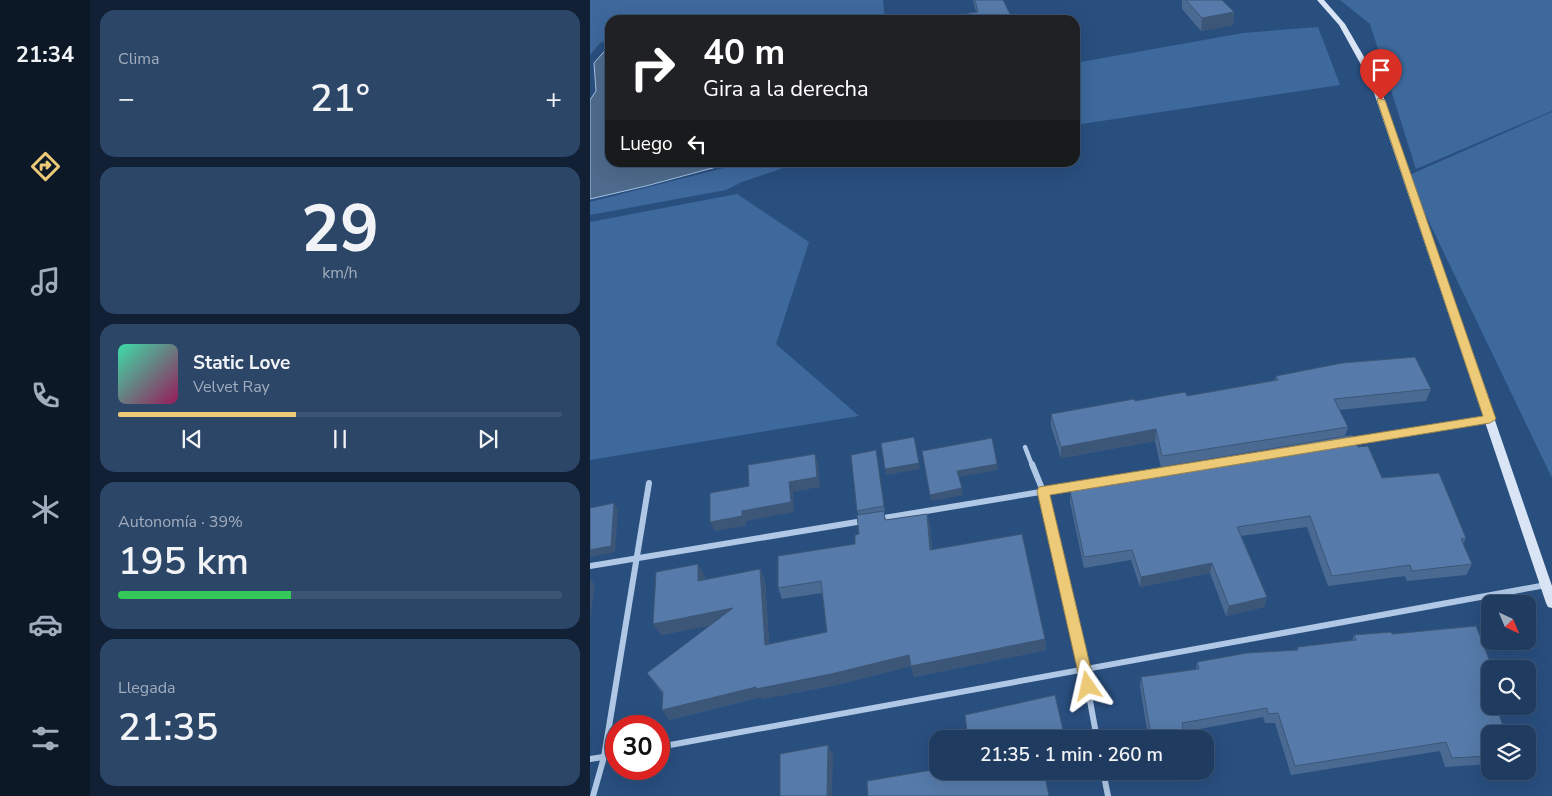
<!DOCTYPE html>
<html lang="es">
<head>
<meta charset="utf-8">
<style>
	body { margin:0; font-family:"Nunito Sans",sans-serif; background:#2c4668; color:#f1f3f6; height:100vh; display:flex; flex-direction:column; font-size:19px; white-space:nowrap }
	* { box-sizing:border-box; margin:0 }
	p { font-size:16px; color:#a1adbd }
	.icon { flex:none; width:28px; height:28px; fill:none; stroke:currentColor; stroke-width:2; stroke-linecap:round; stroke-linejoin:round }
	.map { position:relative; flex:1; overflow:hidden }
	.sheet { display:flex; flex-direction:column; gap:10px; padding:10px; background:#112034; width:500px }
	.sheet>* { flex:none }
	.hud { position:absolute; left:15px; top:15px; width:475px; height:152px; border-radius:15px; box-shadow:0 5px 20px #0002,0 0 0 1px #3c5574; background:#202124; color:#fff; overflow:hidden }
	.needle { width:32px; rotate:136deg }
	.fabs { position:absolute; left:891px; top:595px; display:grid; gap:10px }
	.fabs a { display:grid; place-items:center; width:55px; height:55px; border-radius:10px; background:#1f3b5f; box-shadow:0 5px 20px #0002,0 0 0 1px #3c5574; font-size:25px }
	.speed { position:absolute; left:15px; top:715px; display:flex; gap:10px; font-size:25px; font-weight:700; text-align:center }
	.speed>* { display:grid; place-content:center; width:65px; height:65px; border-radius:50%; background:#1f3b5f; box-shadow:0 5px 20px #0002,0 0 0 1px #3c5574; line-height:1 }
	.speed .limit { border:8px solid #d22; background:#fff; color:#111 }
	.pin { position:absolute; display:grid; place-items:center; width:42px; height:42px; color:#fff; margin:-51px -21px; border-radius:50% 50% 50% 0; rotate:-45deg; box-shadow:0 0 5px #0007 }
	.pin .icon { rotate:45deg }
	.me { position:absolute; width:55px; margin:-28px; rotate:349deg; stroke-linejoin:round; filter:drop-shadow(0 0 4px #0008) }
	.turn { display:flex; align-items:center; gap:18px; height:105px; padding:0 15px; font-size:22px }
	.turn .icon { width:65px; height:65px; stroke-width:2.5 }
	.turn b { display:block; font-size:35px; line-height:42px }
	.then { display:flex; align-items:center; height:48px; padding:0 15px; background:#0003; gap:10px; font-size:19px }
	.big { font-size:38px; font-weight:600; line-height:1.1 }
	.sheet .card { flex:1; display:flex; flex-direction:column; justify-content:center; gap:8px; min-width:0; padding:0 18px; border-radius:15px; background:#2c4668 }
	.sheet .dial { align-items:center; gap:0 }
	.dial b { font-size:65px; line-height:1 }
	.song { display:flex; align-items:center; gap:15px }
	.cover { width:60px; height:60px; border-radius:8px; background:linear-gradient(135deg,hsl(160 70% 55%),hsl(330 70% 35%)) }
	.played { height:5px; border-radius:2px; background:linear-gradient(90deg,#ecca77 40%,#3c5574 40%) }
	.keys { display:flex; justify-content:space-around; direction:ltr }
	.heat { display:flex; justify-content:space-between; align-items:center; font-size:28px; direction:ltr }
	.charge { height:8px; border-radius:4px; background:linear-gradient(90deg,#34c759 39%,#3c5574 0) }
	.trip { position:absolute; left:339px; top:730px; width:285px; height:50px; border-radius:15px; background:#1f3b5f; box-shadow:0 5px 20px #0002,0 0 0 1px #3c5574; font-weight:600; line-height:50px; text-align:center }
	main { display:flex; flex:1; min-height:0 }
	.tab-bar { display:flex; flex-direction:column; width:90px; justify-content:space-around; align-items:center; background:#0c1826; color:#a1adbd }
	.tab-bar .icon { width:35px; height:35px }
	.tab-bar .active { color:#ecca77 }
	.tab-bar b { font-size:22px; color:#f1f3f6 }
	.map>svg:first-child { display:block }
	.green { fill:#3e699d }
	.water { fill:#4e6a8c; stroke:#a5c3e5 }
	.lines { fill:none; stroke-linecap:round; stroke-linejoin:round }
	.street-far1 { stroke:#b0c8e5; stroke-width:4.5 }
	.street { stroke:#b0c8e5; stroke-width:6 }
	.secondary { fill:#d9e5f5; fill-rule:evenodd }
	.wall { fill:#4a6a92 }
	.shaded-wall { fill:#3c5677 }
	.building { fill:#567baa; stroke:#3c5677 }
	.route { fill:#ecca77; stroke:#99834d }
</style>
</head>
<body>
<main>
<nav class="tab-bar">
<b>21:34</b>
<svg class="icon active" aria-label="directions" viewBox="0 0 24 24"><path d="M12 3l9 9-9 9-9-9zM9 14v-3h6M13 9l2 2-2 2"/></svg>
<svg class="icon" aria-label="music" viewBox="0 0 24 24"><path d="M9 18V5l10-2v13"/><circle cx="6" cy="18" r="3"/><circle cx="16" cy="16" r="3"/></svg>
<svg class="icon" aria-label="phone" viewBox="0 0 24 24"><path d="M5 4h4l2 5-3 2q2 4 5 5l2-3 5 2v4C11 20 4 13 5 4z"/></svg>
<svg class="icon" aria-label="climate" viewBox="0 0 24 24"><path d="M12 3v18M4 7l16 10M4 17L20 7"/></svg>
<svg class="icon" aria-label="car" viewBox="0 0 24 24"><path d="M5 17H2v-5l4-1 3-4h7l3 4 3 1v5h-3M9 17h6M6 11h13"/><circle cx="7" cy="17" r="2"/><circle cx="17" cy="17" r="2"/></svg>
<svg class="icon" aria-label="filters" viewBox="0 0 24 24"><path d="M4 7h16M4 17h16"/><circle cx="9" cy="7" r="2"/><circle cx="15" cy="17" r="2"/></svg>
</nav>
<section class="sheet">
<div class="card"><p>Clima</p>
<div class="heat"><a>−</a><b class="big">21°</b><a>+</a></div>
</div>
<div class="card dial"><b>29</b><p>km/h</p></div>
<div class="card">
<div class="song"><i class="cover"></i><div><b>Static Love</b><p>Velvet Ray</p></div></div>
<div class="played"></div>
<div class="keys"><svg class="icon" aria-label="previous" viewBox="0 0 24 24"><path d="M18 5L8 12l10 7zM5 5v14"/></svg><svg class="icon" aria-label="pause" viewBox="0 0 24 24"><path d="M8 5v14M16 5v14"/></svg><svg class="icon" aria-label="next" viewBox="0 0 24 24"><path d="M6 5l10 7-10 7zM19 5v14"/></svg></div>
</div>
<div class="card"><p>Autonomía · 39%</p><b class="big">195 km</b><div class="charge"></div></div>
<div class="card"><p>Llegada</p><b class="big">21:35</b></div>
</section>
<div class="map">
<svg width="962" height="796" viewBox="0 0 962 796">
	<rect width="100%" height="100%" fill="#294f7f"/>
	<g class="green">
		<path d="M0 0H293L295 20H20V40L10 43 0 55Z"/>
		<path d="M750 0H962V111L826 169 780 24Z"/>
		<path d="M728 27 750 85 485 125V63L653 33Z"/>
		<path d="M962 112V478L817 176Z"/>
		<path d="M153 163H208L152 182 136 190 0 215V202Z"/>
		<path d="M147 194 219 242 186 344 269 416 0 460V222Z"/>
	</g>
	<path class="water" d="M20 45V162L141 163 56 186 0 199V100L6 91 4 63Z"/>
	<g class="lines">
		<g class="street-far1">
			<path d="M760 442 899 419"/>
			<path d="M435 447 442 465"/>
		</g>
		<g class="street">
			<path d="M442 464 453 491 494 668 507 739"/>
			<path d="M288 519 571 472"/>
			<path d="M0 566 273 521"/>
			<path d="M69 747 956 585"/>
			<path d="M0 759 26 755"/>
			<path d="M513 771 518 796"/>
			<path d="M3 796 14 757 59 483"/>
		</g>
		<path class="secondary" d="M727 0H734L755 24 788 81 962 586V608L958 607 956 603 780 81 749 25Z"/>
	</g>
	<g class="wall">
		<path d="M383 0H413L423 20H352L351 17 386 12Z"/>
		<path d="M592 0H632L644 12 643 25 611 31 592 9Z"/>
		<path d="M686 376 841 389 836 401 749 410 758 427 755 436 768 447 792 478 876 538 873 544 882 564 876 575 817 581 815 576 738 586 717 527 651 536 677 597 674 607 636 616 620 573 550 587 541 560 494 568 480 502V491L573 471 574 467 571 468 565 441 471 458 461 426V414L545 401 597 396 685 380Z"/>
		<path d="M287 457 295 513H294L296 520 337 514 340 526 342 549 455 639 456 650 324 677 321 666 246 685 172 699 171 697 79 720 73 694 57 673 121 625 71 635 115 576 114 580 170 569 175 581 179 644 237 632 232 593 192 599 188 588 265 544 269 534V515L267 511Z"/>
		<path d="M802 634 900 669V676L897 681 900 734V764L855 767 850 751 701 775 685 723H675L673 717 594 732 595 739H532V733L557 730 550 686 551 677 606 669 607 662 707 650 708 647 762 641 764 635Z"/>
		<path d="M537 771H562L537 775Z"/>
	</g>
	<g class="shaded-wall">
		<path d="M644 12 643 25 611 31 612 18Z"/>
		<path d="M566 429 565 441 471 458V447Z"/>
		<path d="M324 437 330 469 296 475 295 469Z"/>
		<path d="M225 454 228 464 230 487 203 492 204 512 156 521V526L125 531 120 522 152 511 199 482Z"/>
		<path d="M407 464 408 470 368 477 367 471Z"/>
		<path d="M372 488 373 495 341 501 340 495Z"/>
		<path d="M24 503 28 510 25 552 0 557V550Z"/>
		<path d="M337 514 340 526 343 561 340 550Z"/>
		<path d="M622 563 620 573 550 587 551 577Z"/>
		<path d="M108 564 115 576 114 593 108 581Z"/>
		<path d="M170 569 175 581 180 656 175 645Z"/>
		<path d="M0 578 5 585 0 621Z"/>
		<path d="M677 597 674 607 636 616 639 606Z"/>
		<path d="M143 608 149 620 71 635 63 624Z"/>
		<path d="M455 639 456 650 324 677 321 666 246 685 172 699 171 697 79 720 72 710 166 687 319 655Z"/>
		<path d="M238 745 243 755 242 796H237Z"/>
	</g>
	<g class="building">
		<path d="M385 0H413L423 20H352L351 17 388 12Z"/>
		<path d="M596 0H632L644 12 612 18Z"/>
		<path d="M825 357 841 389 744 399 758 427 572 456 566 429 471 447 461 414 544 399 545 401 595 392 597 396 688 380 686 376 752 363Z"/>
		<path d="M762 435 768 447 778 446 792 478 849 473 876 538 871 539 882 564 822 571 820 565 742 576 720 516 647 527 677 597 639 606 622 563 551 577 542 550 494 557 480 491 575 471 574 467Z"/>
		<path d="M324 437 329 463 295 469 291 443Z"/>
		<path d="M402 438 407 464 367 471 372 488 340 495 332 451Z"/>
		<path d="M286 450 294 506 267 511 261 455Z"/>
		<path d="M225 454 227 477 199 482 201 502 152 511V516L120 522V493L159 486 158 465Z"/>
		<path d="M24 503 21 546 0 550V508Z"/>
		<path d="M294 511 295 520 337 514 340 550 432 534 455 639 321 666 319 655 241 674 166 689V687L72 710 73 692 57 673 143 608 63 624 66 572 108 564V581L170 569 175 645 237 632 231 581 188 588V556L265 544V535L269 534 267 515Z"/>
		<path d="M886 626 903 669H900V671L894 672 900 689V706H906L916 734H900V756L862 758 856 742 705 766 688 713 678 714 677 708 592 723 595 739H534L532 733 560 729 551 677 609 669 607 662 657 653 708 650V647L766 640 764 635 801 632 802 634Z"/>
		<path d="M465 695 475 739H378L375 715Z"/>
		<path d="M238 745 237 796H190V754Z"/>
		<path d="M348 769V771H454L459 796H278L277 781Z"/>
	</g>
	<path class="route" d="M788 98 795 100 906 419 900 423 460 495 505 686 503 690 498 692 492 690 447 491 449 487 893 416 787 100Z"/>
</svg>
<div class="fabs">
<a><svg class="needle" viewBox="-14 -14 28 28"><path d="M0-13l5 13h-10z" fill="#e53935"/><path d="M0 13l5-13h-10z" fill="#a1adbd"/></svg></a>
<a><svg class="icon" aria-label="search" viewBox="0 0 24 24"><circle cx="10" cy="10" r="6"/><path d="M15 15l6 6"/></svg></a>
<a><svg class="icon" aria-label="layers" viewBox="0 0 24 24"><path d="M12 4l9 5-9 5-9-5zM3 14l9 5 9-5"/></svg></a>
</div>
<div class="speed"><div class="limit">30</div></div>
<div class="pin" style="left:791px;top:100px;background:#d93025"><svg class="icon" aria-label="arrive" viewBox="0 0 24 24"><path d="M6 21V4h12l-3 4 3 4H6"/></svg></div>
<svg class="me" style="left:498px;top:686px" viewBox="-20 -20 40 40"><path d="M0-17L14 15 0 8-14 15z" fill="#ecca77" stroke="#fff" stroke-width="4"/></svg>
<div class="trip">21:35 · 1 min · 260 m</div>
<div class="hud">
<div class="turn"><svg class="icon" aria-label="right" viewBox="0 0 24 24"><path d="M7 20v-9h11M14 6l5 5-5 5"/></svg><div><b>40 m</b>Gira a la derecha</div></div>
<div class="then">Luego<svg class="icon" aria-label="left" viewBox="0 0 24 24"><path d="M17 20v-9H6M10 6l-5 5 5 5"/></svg></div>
</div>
</div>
</main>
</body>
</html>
